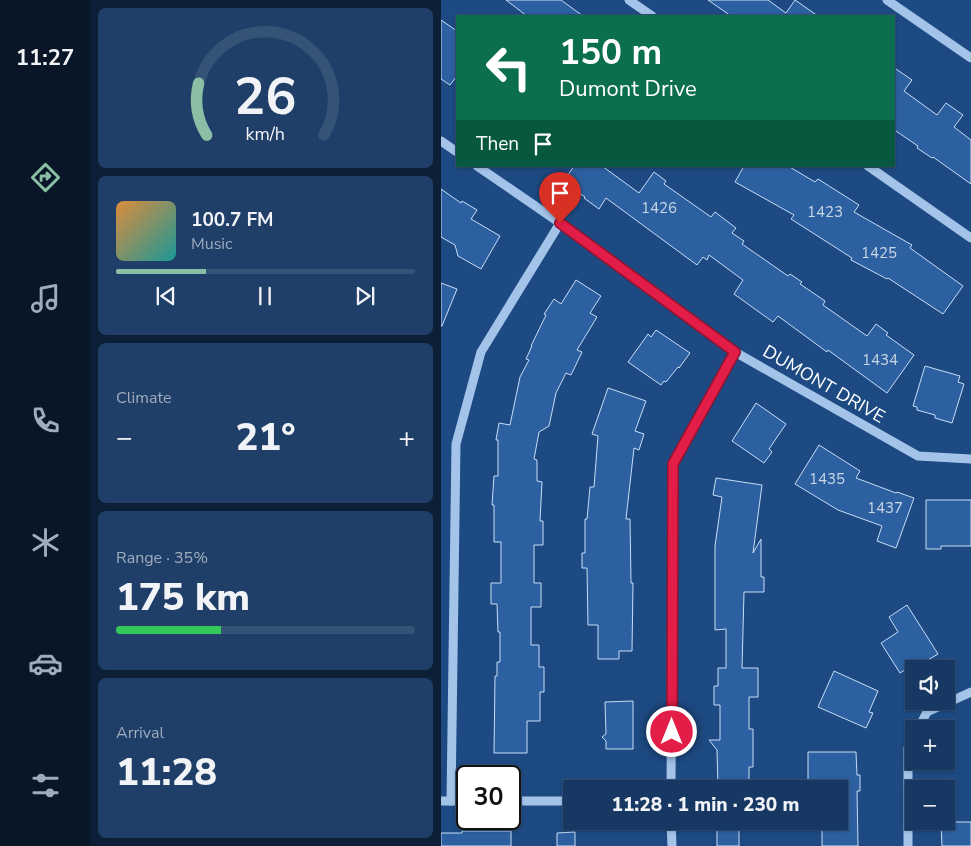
<!DOCTYPE html>
<html lang="en">
<head>
<meta charset="utf-8">
<style>
	body { margin:0; font-family:"Nunito Sans",sans-serif; background:#1f3f68; color:#f1f3f6; height:100vh; display:flex; flex-direction:column; font-size:19px; white-space:nowrap }
	* { box-sizing:border-box; margin:0 }
	p { font-size:16px; color:#9eacbe }
	.icon { flex:none; width:28px; height:28px; fill:none; stroke:currentColor; stroke-width:2; stroke-linecap:round; stroke-linejoin:round }
	.map { position:relative; flex:1; overflow:hidden }
	.panel { display:flex; flex-direction:column; gap:8px; padding:8px; background:#0c1f36; width:351px }
	.panel>* { flex:none }
	.hud { position:absolute; left:15px; top:15px; width:439px; height:152px; border-radius:0px; box-shadow:0 1px 4px #0004,0 0 0 1px #355277; background:#0b6e4f; color:#fff; overflow:hidden }
	.tools { position:absolute; left:464px; top:660px; display:grid; gap:10px }
	.tools a { display:grid; place-items:center; width:50px; height:50px; border-radius:0px; background:#163862; box-shadow:0 1px 4px #0004,0 0 0 1px #355277; font-size:25px }
	.speed { position:absolute; left:15px; top:765px; display:flex; gap:10px; font-size:25px; font-weight:700; text-align:center }
	.speed>* { display:grid; place-content:center; width:65px; height:65px; border-radius:50%; background:#163862; box-shadow:0 1px 4px #0004,0 0 0 1px #355277; line-height:1 }
	.speed .limit { border:2px solid #111; border-radius:8px; background:#fff; color:#111 }
	.pin { position:absolute; display:grid; place-items:center; width:42px; height:42px; color:#fff; margin:-51px -21px; border-radius:50% 50% 50% 0; rotate:-45deg; box-shadow:0 0 5px #0007 }
	.pin .icon { rotate:45deg }
	.me { position:absolute; width:55px; margin:-28px; rotate:0deg; stroke-linejoin:round; filter:drop-shadow(0 0 4px #0008) }
	.turn { display:flex; align-items:center; gap:18px; height:105px; padding:0 20px; font-size:22px }
	.turn .icon { width:65px; height:65px; stroke-width:2.5 }
	.turn b { display:block; font-size:35px; line-height:42px }
	.then { display:flex; align-items:center; height:48px; padding:0 20px; background:#0003; gap:10px; font-size:19px }
	.big { font-size:38px; font-weight:800; line-height:1.1 }
	.panel .card { flex:1; display:flex; flex-direction:column; justify-content:center; gap:8px; min-width:0; padding:0 18px; border-radius:8px; background:#1f3f68 }
	.panel .dial { align-items:center; gap:0 }
	.dial svg { height:130px; overflow:visible; fill:none; stroke:#355277; stroke-width:7; stroke-linecap:round; text-anchor:middle }
	.dial text { fill:#f1f3f6; stroke:none }
	.song { display:flex; align-items:center; gap:15px }
	.cover { width:60px; height:60px; border-radius:8px; background:linear-gradient(135deg,hsl(30 70% 55%),hsl(180 70% 35%)) }
	.played { height:5px; border-radius:2px; background:linear-gradient(90deg,#8abfa5 30%,#355277 30%) }
	.keys { display:flex; justify-content:space-around; direction:ltr }
	.heat { display:flex; justify-content:space-between; align-items:center; font-size:28px; direction:ltr }
	.charge { height:8px; border-radius:4px; background:linear-gradient(90deg,#34c759 35%,#355277 0) }
	.trip { position:absolute; left:122px; top:780px; width:285px; height:50px; border-radius:0px; background:#163862; box-shadow:0 1px 4px #0004,0 0 0 1px #355277; font-weight:800; line-height:50px; text-align:center }
	main { display:flex; flex:1; min-height:0 }
	.menu { display:flex; flex-direction:column; width:90px; justify-content:space-around; align-items:center; background:#091627; color:#9eacbe }
	.menu .icon { width:35px; height:35px }
	.menu .active { color:#8abfa5 }
	.menu b { font-size:22px; color:#f1f3f6 }
	.map>svg:first-child { display:block }
	.building { fill:#2d60a0; stroke:#c7ddf7 }
	.lines { fill:none; stroke-linecap:round; stroke-linejoin:round }
	.minor { stroke:#a3c3e9; stroke-width:9 }
	.route-casing { stroke:#92132f; stroke-width:12 }
	.route { stroke:#e11d48; stroke-width:9 }
	.labels { text-anchor:middle; dominant-baseline:central; stroke-width:5; stroke-linejoin:round; paint-order:stroke }
	.number-label { font-size:15px; fill:#cad7e7 }
	.street-label { font-size:18px; fill:#fff; stroke:#1d4a82 }
</style>
</head>
<body>
<main>
<nav class="menu">
<b>11:27</b>
<svg class="icon active" aria-label="directions" viewBox="0 0 24 24"><path d="M12 3l9 9-9 9-9-9zM9 14v-3h6M13 9l2 2-2 2"/></svg>
<svg class="icon" aria-label="music" viewBox="0 0 24 24"><path d="M9 18V5l10-2v13"/><circle cx="6" cy="18" r="3"/><circle cx="16" cy="16" r="3"/></svg>
<svg class="icon" aria-label="phone" viewBox="0 0 24 24"><path d="M5 4h4l2 5-3 2q2 4 5 5l2-3 5 2v4C11 20 4 13 5 4z"/></svg>
<svg class="icon" aria-label="climate" viewBox="0 0 24 24"><path d="M12 3v18M4 7l16 10M4 17L20 7"/></svg>
<svg class="icon" aria-label="car" viewBox="0 0 24 24"><path d="M5 17H2v-5l4-1 3-4h7l3 4 3 1v5h-3M9 17h6M6 11h13"/><circle cx="7" cy="17" r="2"/><circle cx="17" cy="17" r="2"/></svg>
<svg class="icon" aria-label="filters" viewBox="0 0 24 24"><path d="M4 7h16M4 17h16"/><circle cx="9" cy="7" r="2"/><circle cx="15" cy="17" r="2"/></svg>
</nav>
<section class="panel">
<div class="card dial"><svg viewBox="0 0 100 80">
<path d="M14 69A42 42 0 1 1 86 69"/>
<path d="M14 69A42 42 0 0 1 9 37" stroke="#8abfa5"/>
<text x="50" y="56" font-size="32" font-weight="700">26</text>
<text x="50" y="72" font-size="11">km/h</text>
</svg></div>
<div class="card">
<div class="song"><i class="cover"></i><div><b>100.7 FM</b><p>Music</p></div></div>
<div class="played"></div>
<div class="keys"><svg class="icon" aria-label="previous" viewBox="0 0 24 24"><path d="M18 5L8 12l10 7zM5 5v14"/></svg><svg class="icon" aria-label="pause" viewBox="0 0 24 24"><path d="M8 5v14M16 5v14"/></svg><svg class="icon" aria-label="next" viewBox="0 0 24 24"><path d="M6 5l10 7-10 7zM19 5v14"/></svg></div>
</div>
<div class="card"><p>Climate</p>
<div class="heat"><a>−</a><b class="big">21°</b><a>+</a></div>
</div>
<div class="card"><p>Range · 35%</p><b class="big">175 km</b><div class="charge"></div></div>
<div class="card"><p>Arrival</p><b class="big">11:28</b></div>
</section>
<div class="map">
<svg width="530" height="846" viewBox="0 0 530 846">
	<rect width="100%" height="100%" fill="#1d4a82"/>
	<g class="building">
		<path d="M65 0H120L142 16H86Z"/>
		<path d="M267 0H327L345 13 354 0 377 16H290Z"/>
		<path d="M0 20 16 31V76L9 85 0 79Z"/>
		<path d="M452 67 471 80 463 91 496 115 505 103 522 115 513 127 530 140V184L492 157 491 158 476 148 477 146 452 129Z"/>
		<path d="M133 166H161L198 193 213 172 225 181 223 184 270 217 274 212 295 228 291 233 303 241 301 244 347 276 349 274 361 282 359 284 384 301 382 305 426 336 435 324 447 333 445 335 473 355 446 393 387 350 386 352 337 316 332 322 293 294 302 280 268 255 266 260 262 257 256 265 165 198 158 209 143 198 144 197 122 182Z"/>
		<path d="M303 166H347L374 182 377 179 418 205 413 212 471 245 469 248 522 286 502 314 447 278 446 279 410 260 411 258 350 219 353 215 294 182Z"/>
		<path d="M0 189 20 203 21 201 36 210 30 219 59 236 40 269 17 256 14 245 0 237Z"/>
		<path d="M135 280 160 296 149 313 156 317 136 350 141 352 130 375 125 373 115 393 108 426 98 432 93 459 96 460V481L101 482 99 521H102V545H93V583H100V607H90V645H98V667H103V692H99V721H86V753H53L54 676H56V662H59V632H57L56 604H50V583H60V542H53V505H51L53 476H57V440H55L58 423 69 425 79 377 88 360 85 359 91 346H90L105 315 103 314 113 299 120 304Z"/>
		<path d="M0 283 16 289 1 326H0Z"/>
		<path d="M215 330 249 353 238 368 237 367 225 382 223 381 220 385 187 362 207 334 210 337Z"/>
		<path d="M484 366 519 376 517 382 523 384 511 423 494 418V415L476 410V407L472 406Z"/>
		<path d="M167 388 205 401 194 431 203 434 198 450 193 448 185 519H189L190 583H192L191 651H178V659H157V625H147L146 568H141V553H144V519H146L149 487H153L157 436 151 434Z"/>
		<path d="M315 403 345 424 328 449 331 452 323 463 291 441Z"/>
		<path d="M378 445 419 471 415 478 455 493 456 492 473 498 455 548 436 541 441 526 397 510 354 484Z"/>
		<path d="M275 478 321 485 312 553 320 539V577H323V592H303L301 668H317V697H308V729H312V767H308V789H277L276 750 268 740H279V705H273V686H277V668H285V629L274 630V546L281 497 272 495Z"/>
		<path d="M485 500H530V546H500V549H485Z"/>
		<path d="M466 605 497 654 482 663 480 660 459 673 440 643 457 632 448 617Z"/>
		<path d="M393 671 437 691 428 712 432 713 425 728 377 707Z"/>
		<path d="M192 701V749H165V741L161 737 165 734 164 702Z"/>
		<path d="M367 752H415L416 775H419V791H416L417 846H381V821H399V789H367Z"/>
		<rect x="276" y="821" width="22" height="25"/>
		<path d="M500 822H530V846H501Z"/>
		<path d="M21 831H70V846H0V833H21Z"/>
		<path d="M134 832V846H116V833Z"/>
	</g>
	<g class="lines">
		<g class="minor">
			<path d="M188 0 211 16"/>
			<path d="M446 0 530 58"/>
			<path d="M0 141 16 152"/>
			<path d="M36 166 119 223 294 352 477 456 530 459"/>
			<path d="M427 166 530 238"/>
			<path d="M477 729 486 712 530 692"/>
			<path d="M230 789 232 465 294 352"/>
			<path d="M0 801H26"/>
			<path d="M10 801 15 444 40 352 119 223"/>
			<path d="M69 801H131"/>
			<path d="M230 821 231 846"/>
			<path d="M467 846V748L472 737"/>
		</g>
	</g>
	<g class="lines">
		<defs>
			<path id="route" d="M119 223 294 352 232 464 231 732"/>
		</defs>
		<use href="#route" class="route-casing"/>
		<use href="#route" class="route"/>
	</g>
	<g class="labels">
		<g class="number-label">
			<text x="218" y="208">1426</text>
			<text x="384" y="212">1423</text>
			<text x="438" y="253">1425</text>
			<text x="439" y="360">1434</text>
			<text x="386" y="479">1435</text>
			<text x="444" y="508">1437</text>
		</g>
		<g class="street-label">
			<text transform="translate(383 384) rotate(30)">DUMONT DRIVE</text>
		</g>
	</g>
</svg>
<div class="tools">
<a><svg class="icon" aria-label="sound" viewBox="0 0 24 24"><path d="M4 9h4l5-4v14l-5-4H4zM17 9q2 3 0 6"/></svg></a>
<a>+</a>
<a>−</a>
</div>
<div class="speed"><div class="limit">30</div></div>
<div class="pin" style="left:119px;top:223px;background:#d93025"><svg class="icon" aria-label="arrive" viewBox="0 0 24 24"><path d="M6 21V4h12l-3 4 3 4H6"/></svg></div>
<svg class="me" style="left:231px;top:732px" viewBox="-20 -20 40 40"><circle r="17" fill="#e11d48" stroke="#fff" stroke-width="3"/><path d="M0-11L8 9 0 5-8 9z" fill="#fff"/></svg>
<div class="trip">11:28 · 1 min · 230 m</div>
<div class="hud">
<div class="turn"><svg class="icon" aria-label="left" viewBox="0 0 24 24"><path d="M17 20v-9H6M10 6l-5 5 5 5"/></svg><div><b>150 m</b>Dumont Drive</div></div>
<div class="then">Then<svg class="icon" aria-label="arrive" viewBox="0 0 24 24"><path d="M6 21V4h12l-3 4 3 4H6"/></svg></div>
</div>
</div>
</main>
</body>
</html>
